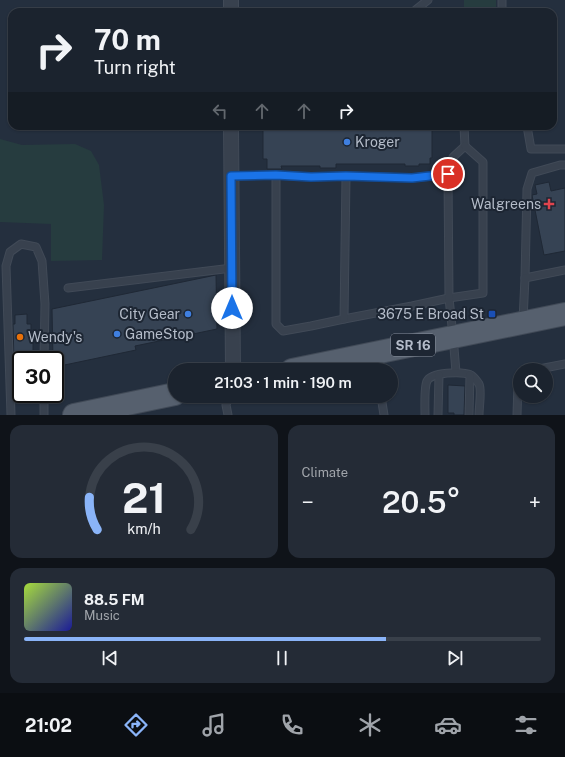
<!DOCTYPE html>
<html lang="en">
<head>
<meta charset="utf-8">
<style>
	body { margin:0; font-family:"Public Sans",sans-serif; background:#242b36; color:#f1f3f6; height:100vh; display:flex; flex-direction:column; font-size:15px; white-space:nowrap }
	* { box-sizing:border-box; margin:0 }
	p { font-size:13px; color:#a0a4aa }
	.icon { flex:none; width:22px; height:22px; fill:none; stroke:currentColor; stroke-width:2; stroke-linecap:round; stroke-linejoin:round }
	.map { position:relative; height:415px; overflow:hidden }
	.details { display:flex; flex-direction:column; gap:10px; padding:10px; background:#0f1319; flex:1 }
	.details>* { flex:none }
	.guide { position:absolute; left:8px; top:8px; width:549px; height:122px; border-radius:12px; box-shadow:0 1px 3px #0004,0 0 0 1px #39404a; background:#1b232e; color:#f1f3f6; overflow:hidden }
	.fabs { position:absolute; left:513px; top:363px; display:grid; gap:8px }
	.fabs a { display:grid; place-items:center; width:40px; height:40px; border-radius:50%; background:#1b232e; box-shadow:0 1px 3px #0004,0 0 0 1px #39404a; font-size:20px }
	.speed { position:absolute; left:12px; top:351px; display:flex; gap:8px; font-size:20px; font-weight:700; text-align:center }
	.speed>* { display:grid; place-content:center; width:52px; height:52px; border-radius:50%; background:#1b232e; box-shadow:0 1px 3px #0004,0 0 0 1px #39404a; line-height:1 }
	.speed .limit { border:2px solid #111; border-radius:6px; background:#fff; color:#111 }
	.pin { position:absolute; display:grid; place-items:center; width:34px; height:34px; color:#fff; margin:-17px; border:2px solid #fff; border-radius:50%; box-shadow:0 1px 4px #0007 }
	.me { position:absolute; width:44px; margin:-22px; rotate:0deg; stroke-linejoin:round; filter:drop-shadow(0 0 3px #0008) }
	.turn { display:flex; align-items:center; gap:14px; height:84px; padding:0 20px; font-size:18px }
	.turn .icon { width:52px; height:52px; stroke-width:2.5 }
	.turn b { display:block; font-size:28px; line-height:34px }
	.lanes { display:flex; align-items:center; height:38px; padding:0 20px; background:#0003; justify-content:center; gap:20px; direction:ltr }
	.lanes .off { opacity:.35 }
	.big { font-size:30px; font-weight:600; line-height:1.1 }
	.details .card { flex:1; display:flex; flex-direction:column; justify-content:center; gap:6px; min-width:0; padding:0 14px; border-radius:12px; background:#242b36 }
	.details .dial { align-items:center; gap:0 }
	.dial svg { height:104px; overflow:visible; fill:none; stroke:#39404a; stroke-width:7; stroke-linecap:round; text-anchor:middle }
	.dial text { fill:#f1f3f6; stroke:none }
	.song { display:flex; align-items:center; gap:12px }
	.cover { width:48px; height:48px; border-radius:6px; background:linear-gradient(135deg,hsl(80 70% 55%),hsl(240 70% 35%)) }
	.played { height:4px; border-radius:2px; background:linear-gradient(90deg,#8ab4f8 70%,#39404a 70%) }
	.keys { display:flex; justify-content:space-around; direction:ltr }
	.heat { display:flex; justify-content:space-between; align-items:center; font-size:22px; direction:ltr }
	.details .tiles { flex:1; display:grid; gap:10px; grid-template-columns:1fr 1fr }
	.card:last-child { grid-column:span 2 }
	.trip { position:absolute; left:168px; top:363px; width:230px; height:40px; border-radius:20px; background:#1b232e; box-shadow:0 1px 3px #0004,0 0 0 1px #39404a; font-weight:600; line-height:40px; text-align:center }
	.tab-bar { display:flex; height:64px; justify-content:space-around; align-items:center; background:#0b0e12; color:#a0a4aa }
	.tab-bar .icon { width:28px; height:28px }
	.tab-bar .active { color:#8ab4f8 }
	.tab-bar b { font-size:18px; color:#f1f3f6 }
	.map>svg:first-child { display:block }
	.green { fill:#263c3f }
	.building { fill:#364354; stroke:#1f2835 }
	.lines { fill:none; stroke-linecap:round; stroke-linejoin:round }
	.service-casing { stroke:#414a57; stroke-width:9 }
	.minor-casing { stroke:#414a57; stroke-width:16 }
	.primary-casing { stroke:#414a57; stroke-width:24 }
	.service { stroke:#38414e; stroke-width:7 }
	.minor { stroke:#38414e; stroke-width:14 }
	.primary { stroke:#56606e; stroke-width:22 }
	.route-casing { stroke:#114b97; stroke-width:10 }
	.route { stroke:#1a73e8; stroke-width:7 }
	.shop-dot { fill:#3f7fe0; stroke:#1d2633; stroke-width:1.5 }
	.health-dot { fill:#e0444e; stroke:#1d2633; stroke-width:1.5 }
	.transit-dot { fill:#1a4fb4; stroke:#1d2633; stroke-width:1.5 }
	.food-dot { fill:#e8710a; stroke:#1d2633; stroke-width:1.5 }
	.labels { text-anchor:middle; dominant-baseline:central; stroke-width:4; stroke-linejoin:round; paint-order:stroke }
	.shield { fill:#1d2633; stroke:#878f9c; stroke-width:1 }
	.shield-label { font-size:13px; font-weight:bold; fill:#b4bcc9 }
	.poi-label { font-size:14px; fill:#b4bcc9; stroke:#1d2633; text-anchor:start }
</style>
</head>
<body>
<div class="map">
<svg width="565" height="415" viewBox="0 0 565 415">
	<rect width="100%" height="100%" fill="#242f3e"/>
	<g class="green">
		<rect x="464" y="0" width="32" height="12"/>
		<path d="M0 139 22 145 75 144 91 151 99 165 104 205 102 260 51 261V224L0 222Z"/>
	</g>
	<g class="building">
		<path d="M263 126H432V158H430V164H419V166H405V164H336V168H320V166H281L282 169H267V159H263Z"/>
		<path d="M549 182 551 191 565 188V251L544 255 532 195 537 194 535 185Z"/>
		<path d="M216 275 217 329 135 346 136 350 55 367V360H53L52 309Z"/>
		<path d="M27 314V324H31V342H33V357H31V360H21V363H14L13 324H15V315Z"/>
		<path d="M448 385 465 386 464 415H454V413H448Z"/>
	</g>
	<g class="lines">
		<defs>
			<g id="service">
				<path d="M502 0V12"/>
				<path d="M413 12 428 0"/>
				<path d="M204 126H231"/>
				<path d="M527 126 531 149H565"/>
				<path d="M448 174 453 157 465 146 464 126"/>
				<path d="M276 175V324L283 331 311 326 344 319 412 306 449 298 483 293V162L465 146"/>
				<path d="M231 176 276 175 311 177 346 176 412 178 448 174 449 298 453 336 456 372"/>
				<path d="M525 278 527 189 532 173 560 165H565"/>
				<path d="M68 288 232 268"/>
				<path d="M344 319 346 176"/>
				<path d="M523 320 525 278 565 270"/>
				<path d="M373 355 376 370"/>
				<path d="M534 370 565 364"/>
				<path d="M381 396 384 415"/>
				<path d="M11 415 6 266 10 252 21 244 36 247 42 261 45 304 44 360"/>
				<path d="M44 415V394"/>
				<path d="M228 415 226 405 229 396"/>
				<path d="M425 415C425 408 424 387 427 381 431 372 462 371 471 375 474 377 477 381 479 384 482 390 479 407 479 415"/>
				<path d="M438 415 439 375"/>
				<path d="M469 415 470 375"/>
				<path d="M517 415 518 383 520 380"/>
			</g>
			<g id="minor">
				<path d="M231 0V12"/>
				<path d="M231 126 233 370"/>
			</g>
			<g id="primary">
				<path d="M292 370 565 314"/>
				<path d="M74 415 175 394"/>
			</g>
		</defs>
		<use href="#service" class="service-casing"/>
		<use href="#minor" class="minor-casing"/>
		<use href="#primary" class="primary-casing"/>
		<use href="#service" class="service"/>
		<use href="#minor" class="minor"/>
		<use href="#primary" class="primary"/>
	</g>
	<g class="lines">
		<defs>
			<path id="route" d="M232 308 231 176 276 175 311 177 346 176 412 178 448 174"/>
		</defs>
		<use href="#route" class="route-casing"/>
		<use href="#route" class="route"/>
	</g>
	<g class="shop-dot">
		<circle cx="347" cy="142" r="4"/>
		<circle cx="188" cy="314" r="4"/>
		<circle cx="117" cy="334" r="4"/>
	</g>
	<path class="health-dot" d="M547 198h4v4h4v4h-4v4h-4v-4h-4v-4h4z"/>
	<rect class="transit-dot" x="488" y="310" width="8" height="8" rx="2"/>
	<circle class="food-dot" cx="20" cy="337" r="4"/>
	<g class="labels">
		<rect class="shield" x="391" y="334" width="44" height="22" rx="3"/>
		<g class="shield-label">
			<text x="413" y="345">SR 16</text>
		</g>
		<g class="poi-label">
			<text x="355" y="142">Kroger</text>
			<text x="541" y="204" text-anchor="end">Walgreens</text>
			<text x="180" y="314" text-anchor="end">City Gear</text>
			<text x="484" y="314" text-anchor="end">3675 E Broad St</text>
			<text x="125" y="334">GameStop</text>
			<text x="28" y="337">Wendy's</text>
		</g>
	</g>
</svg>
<div class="fabs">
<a><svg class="icon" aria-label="search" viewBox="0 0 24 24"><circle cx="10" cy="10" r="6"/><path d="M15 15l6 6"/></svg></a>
</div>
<div class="speed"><div class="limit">30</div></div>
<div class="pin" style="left:448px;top:174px;background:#d93025"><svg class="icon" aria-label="arrive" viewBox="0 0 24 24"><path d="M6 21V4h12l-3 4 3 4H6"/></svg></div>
<svg class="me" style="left:232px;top:308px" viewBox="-20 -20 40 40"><circle r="19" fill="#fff"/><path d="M0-13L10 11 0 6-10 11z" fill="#1a73e8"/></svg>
<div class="trip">21:03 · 1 min · 190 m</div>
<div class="guide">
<div class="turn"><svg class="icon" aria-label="right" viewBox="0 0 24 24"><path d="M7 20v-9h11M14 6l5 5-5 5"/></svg><div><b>70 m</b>Turn right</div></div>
<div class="lanes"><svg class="icon off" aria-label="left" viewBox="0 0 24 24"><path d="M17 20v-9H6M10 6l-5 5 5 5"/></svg><svg class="icon off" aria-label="ahead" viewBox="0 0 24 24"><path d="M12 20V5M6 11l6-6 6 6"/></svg><svg class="icon off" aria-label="ahead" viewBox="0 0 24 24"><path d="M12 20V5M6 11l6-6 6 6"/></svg><svg class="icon" aria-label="right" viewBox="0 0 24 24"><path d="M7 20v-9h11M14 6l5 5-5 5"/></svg></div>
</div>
</div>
<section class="details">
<div class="tiles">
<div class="card dial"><svg viewBox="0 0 100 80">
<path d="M14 69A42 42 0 1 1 86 69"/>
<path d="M14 69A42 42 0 0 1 8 44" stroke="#8ab4f8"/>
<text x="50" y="56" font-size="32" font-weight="700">21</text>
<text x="50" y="72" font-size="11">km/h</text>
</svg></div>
<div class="card"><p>Climate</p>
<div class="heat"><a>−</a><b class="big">20.5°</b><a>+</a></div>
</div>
<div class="card">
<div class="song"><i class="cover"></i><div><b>88.5 FM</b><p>Music</p></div></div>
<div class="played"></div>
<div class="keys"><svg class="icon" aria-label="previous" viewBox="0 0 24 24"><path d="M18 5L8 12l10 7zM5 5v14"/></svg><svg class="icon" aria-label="pause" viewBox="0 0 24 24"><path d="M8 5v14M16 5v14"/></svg><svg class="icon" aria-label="next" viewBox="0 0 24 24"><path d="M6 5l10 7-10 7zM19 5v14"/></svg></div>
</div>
</div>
</section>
<nav class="tab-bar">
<b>21:02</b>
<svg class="icon active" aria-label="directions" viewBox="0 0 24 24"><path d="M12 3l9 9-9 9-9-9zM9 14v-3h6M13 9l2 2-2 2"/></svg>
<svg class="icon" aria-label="music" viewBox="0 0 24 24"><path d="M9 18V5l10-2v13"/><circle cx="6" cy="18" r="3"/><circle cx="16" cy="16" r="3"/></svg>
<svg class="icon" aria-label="phone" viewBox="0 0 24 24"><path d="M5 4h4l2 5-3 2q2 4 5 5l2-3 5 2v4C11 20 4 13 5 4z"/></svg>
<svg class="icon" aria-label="climate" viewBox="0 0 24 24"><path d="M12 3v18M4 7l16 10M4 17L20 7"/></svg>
<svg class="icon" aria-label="car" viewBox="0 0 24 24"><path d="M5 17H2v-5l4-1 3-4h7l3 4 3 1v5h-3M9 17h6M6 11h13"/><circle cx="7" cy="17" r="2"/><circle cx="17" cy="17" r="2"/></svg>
<svg class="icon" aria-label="filters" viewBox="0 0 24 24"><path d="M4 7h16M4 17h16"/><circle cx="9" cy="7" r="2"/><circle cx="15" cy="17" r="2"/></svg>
</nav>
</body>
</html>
